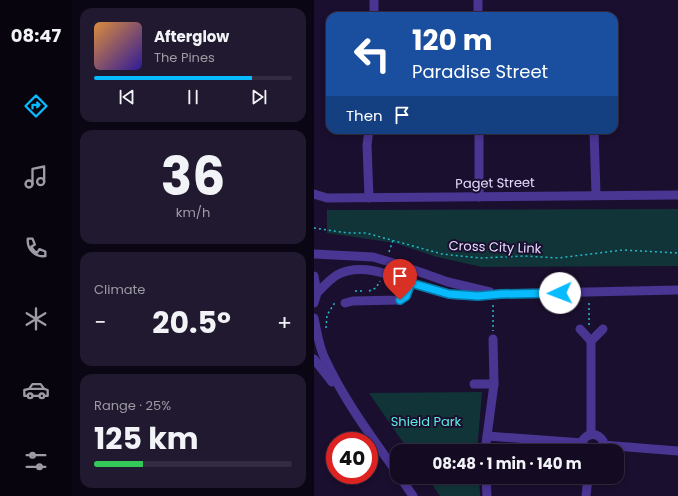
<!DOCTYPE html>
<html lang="en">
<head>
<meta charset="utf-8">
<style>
	body { margin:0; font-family:Poppins,sans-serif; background:#21192f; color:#f1f3f6; height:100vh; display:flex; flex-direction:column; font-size:15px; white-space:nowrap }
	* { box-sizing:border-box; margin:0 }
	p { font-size:13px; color:#9d9ba5 }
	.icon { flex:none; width:22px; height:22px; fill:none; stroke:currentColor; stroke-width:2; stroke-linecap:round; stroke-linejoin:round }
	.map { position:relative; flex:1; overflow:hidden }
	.details { display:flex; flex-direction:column; gap:8px; padding:8px; background:#0b0613; width:242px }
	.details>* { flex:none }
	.top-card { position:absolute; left:12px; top:12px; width:292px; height:122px; border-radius:12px; box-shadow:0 2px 6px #0003,0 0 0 1px #332b40; background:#1a4fa0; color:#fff; overflow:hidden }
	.speed { position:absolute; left:12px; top:432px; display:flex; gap:8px; font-size:20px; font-weight:700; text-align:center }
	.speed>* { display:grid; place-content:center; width:52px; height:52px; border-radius:50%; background:#140b22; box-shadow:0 2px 6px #0003,0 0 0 1px #332b40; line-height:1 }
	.speed .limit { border:6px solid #d22; background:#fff; color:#111 }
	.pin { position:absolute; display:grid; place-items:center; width:34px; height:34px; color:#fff; margin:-41px -17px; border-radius:50% 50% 50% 0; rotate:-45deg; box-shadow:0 0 4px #0007 }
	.pin .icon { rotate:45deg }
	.me { position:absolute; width:44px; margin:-22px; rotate:268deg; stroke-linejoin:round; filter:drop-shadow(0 0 3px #0008) }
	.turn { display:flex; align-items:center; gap:14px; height:84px; padding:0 20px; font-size:18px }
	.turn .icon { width:52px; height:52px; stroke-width:2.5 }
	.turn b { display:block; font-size:28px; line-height:34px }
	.then { display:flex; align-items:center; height:38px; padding:0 20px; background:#0003; gap:8px; font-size:15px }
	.big { font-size:30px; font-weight:700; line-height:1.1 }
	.details .card { flex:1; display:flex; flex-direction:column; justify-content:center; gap:6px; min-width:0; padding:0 14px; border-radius:12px; background:#21192f }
	.details .dial { align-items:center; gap:0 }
	.dial b { font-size:52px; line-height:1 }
	.song { display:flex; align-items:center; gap:12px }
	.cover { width:48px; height:48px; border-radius:6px; background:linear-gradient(135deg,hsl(30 70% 55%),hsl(250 70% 35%)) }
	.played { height:4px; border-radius:2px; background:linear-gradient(90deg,#08bbff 80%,#332b40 80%) }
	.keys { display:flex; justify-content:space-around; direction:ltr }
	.heat { display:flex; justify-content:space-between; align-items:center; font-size:22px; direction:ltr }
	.charge { height:6px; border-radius:3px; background:linear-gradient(90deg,#34c759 25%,#332b40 0) }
	.trip { position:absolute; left:76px; top:444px; width:234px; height:40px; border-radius:12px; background:#140b22; box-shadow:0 2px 6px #0003,0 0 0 1px #332b40; font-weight:700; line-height:40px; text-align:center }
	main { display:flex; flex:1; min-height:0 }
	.dock { display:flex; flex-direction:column; width:72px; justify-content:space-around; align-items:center; background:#08040e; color:#9d9ba5 }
	.dock .icon { width:28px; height:28px }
	.dock .current { color:#08bbff }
	.dock b { font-size:18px; color:#f1f3f6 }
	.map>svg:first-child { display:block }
	.green { fill:#113439 }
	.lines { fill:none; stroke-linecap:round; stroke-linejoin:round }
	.path { stroke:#23b9cc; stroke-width:1.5; stroke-dasharray:2 3; stroke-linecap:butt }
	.minor { stroke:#493592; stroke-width:9 }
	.route-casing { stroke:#057aa6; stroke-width:10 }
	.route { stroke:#08bbff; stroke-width:7 }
	.labels { text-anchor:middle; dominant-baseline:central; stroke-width:4; stroke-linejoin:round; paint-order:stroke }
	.street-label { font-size:13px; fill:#e6dcff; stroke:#1a0f2e }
	.park-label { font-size:13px; fill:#5aede3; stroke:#1a0f2e }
</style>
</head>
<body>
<main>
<nav class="dock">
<b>08:47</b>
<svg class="icon current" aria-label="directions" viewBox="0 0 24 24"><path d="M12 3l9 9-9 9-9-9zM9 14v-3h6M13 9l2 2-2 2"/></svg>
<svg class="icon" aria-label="music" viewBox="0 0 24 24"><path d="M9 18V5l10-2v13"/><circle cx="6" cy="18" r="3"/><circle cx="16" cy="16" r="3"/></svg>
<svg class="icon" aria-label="phone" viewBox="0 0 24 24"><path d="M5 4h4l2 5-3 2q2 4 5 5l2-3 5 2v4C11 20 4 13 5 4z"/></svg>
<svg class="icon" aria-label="climate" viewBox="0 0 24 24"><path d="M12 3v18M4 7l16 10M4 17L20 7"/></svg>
<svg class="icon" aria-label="car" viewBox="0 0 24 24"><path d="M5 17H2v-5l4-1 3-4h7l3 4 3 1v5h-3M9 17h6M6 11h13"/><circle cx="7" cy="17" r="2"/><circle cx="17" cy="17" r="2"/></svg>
<svg class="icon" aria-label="filters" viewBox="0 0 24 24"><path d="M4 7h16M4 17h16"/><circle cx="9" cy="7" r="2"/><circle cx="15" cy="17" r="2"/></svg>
</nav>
<section class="details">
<div class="card">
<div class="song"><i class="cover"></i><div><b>Afterglow</b><p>The Pines</p></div></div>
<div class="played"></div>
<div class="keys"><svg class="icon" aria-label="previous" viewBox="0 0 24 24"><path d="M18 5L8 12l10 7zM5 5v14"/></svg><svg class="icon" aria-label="pause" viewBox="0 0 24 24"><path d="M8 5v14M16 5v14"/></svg><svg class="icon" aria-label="next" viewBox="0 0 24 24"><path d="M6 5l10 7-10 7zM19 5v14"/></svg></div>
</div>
<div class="card dial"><b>36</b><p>km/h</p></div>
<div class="card"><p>Climate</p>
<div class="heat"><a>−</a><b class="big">20.5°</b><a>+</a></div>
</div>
<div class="card"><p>Range · 25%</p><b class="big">125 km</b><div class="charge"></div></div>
</section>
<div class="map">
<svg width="364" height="496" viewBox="0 0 364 496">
	<rect width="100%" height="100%" fill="#1a0f2e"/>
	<g class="green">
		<path d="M13 209 16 210 364 209V266L168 267 123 257 81 243 13 233Z"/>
		<path d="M168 392 163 451H95L55 393Z"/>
		<path d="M113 477H165L166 496H126Z"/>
	</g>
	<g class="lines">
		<g class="path">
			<path d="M0 228 34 233H52L128 254 166 258 211 256 244 258 309 250 364 253"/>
			<path d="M75 252 79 240"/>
			<path d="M41 291H51"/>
			<path d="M55 291 62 288 66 281"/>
			<path d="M275 303V326"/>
			<path d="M179 305V331"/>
			<path d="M12 328 13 315 22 301"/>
		</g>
		<g class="minor">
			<path d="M164 0V16"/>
			<path d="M60 16V0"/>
			<path d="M55 130 53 145 55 198"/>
			<path d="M165 130V197"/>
			<path d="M280 130 282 195"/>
			<path d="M0 194 13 198 364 195"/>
			<path d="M0 254 59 257 86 265 134 282 176 292"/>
			<path d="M0 276 3 293 0 303"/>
			<path d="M3 293C9 287 15 280 23 275 57 257 101 289 135 294 152 297 170 296 187 294L364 290"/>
			<path d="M31 303 39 301 86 300 92 296 97 283"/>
			<path d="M0 318C3 332 5 347 11 359 30 400 57 436 83 473"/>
			<path d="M266 329 277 341 289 329"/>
			<path d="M277 341V434"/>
			<path d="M0 359 18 382"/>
			<path d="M160 384H180"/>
			<path d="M173 436 269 443"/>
			<path d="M289 445 364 451"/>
			<path d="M171 451 180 384 179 339"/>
			<path d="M271 451 269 448V440C275 432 284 433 289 441V446L286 451"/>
			<path d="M86 477 99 496"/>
			<path d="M172 477 173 496"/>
			<path d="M272 496 274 477"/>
		</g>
	</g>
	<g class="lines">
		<defs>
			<path id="route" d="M86 300 92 296 97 283 135 294 164 296 187 294 246 293"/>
		</defs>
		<use href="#route" class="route-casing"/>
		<use href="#route" class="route"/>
	</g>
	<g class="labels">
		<g class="street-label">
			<text transform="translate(181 183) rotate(-1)">Paget Street</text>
			<text transform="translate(181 247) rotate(2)">Cross City Link</text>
		</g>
		<g class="park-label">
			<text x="112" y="421">Shield Park</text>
		</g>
	</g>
</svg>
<div class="speed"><div class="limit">40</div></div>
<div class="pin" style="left:86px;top:300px;background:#d93025"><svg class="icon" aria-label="arrive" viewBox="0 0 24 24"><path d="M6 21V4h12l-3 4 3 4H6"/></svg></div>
<svg class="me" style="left:246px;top:293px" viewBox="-20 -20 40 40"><circle r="19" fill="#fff"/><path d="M0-13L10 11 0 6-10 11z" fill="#08bbff"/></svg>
<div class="trip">08:48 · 1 min · 140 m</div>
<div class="top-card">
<div class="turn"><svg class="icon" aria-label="left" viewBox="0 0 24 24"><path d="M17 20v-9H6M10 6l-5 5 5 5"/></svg><div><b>120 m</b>Paradise Street</div></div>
<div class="then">Then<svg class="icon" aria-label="arrive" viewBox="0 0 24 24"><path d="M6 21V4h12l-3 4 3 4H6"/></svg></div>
</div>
</div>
</main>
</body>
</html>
